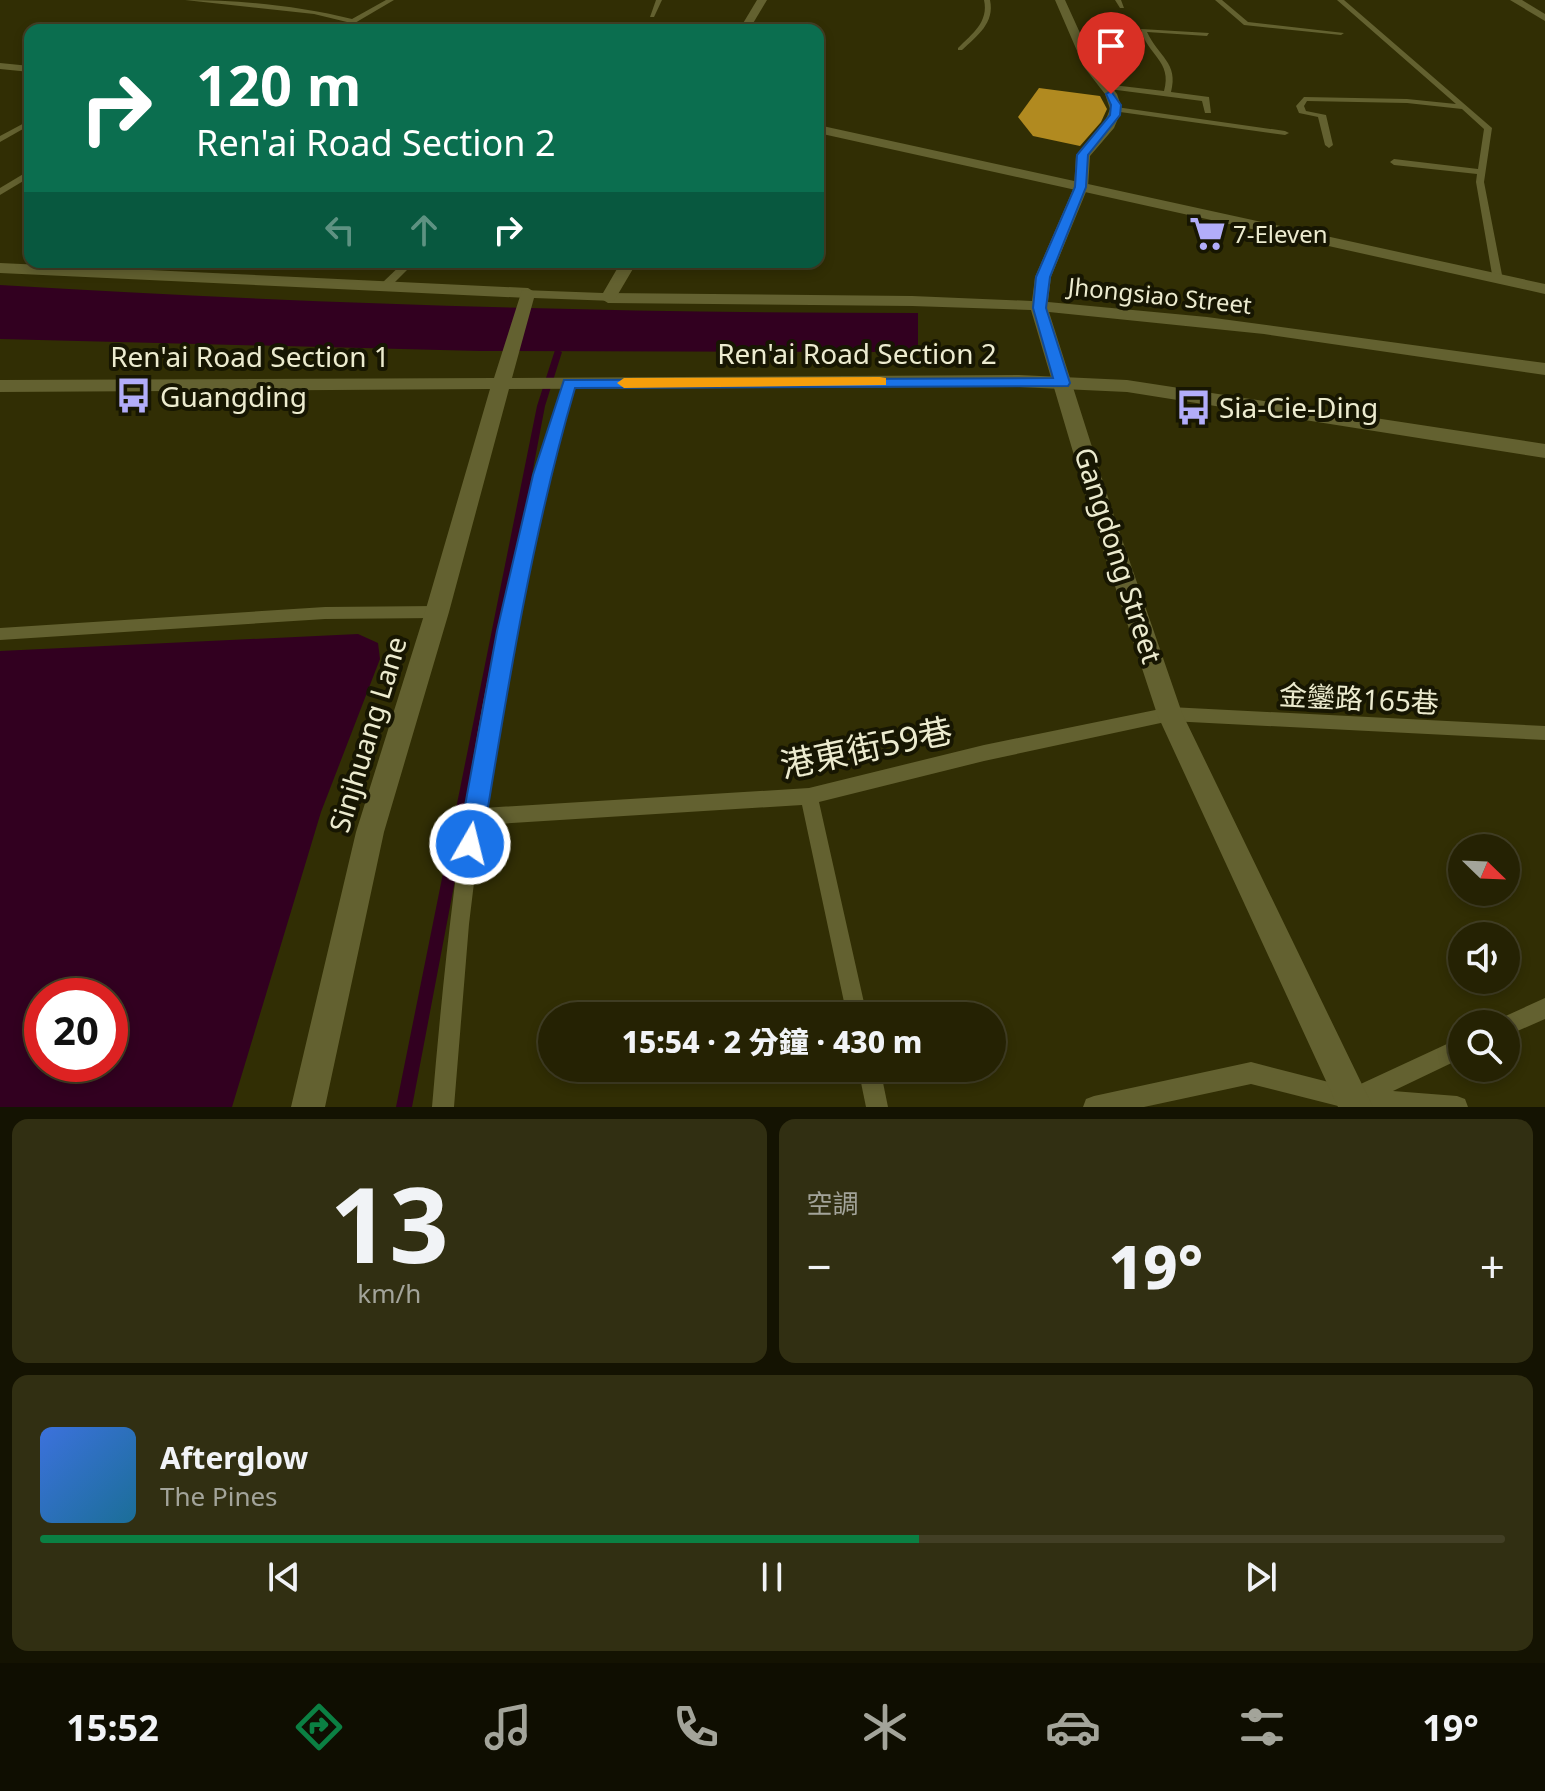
<!DOCTYPE html>
<html lang="zh-TW">
<head>
<meta charset="utf-8">
<style>
	body { margin:0; font-family:"Noto Sans","Noto Sans TC",sans-serif; background:#312f12; color:#f1f3f6; height:100vh; display:flex; flex-direction:column; font-size:30px; white-space:nowrap }
	* { box-sizing:border-box; margin:0 }
	p { font-size:26px; color:#a3a49a }
	.icon { flex:none; width:44px; height:44px; fill:none; stroke:currentColor; stroke-width:2; stroke-linecap:round; stroke-linejoin:round }
	.map { position:relative; height:1107px; overflow:hidden }
	.drawer { display:flex; flex-direction:column; gap:12px; padding:12px; background:#141302; flex:1 }
	.drawer>* { flex:none }
	.hud { position:absolute; left:24px; top:24px; width:800px; height:244px; border-radius:16px; box-shadow:0 4px 12px #0003,0 0 0 2px #423f25; background:#0b6e4f; color:#fff; overflow:hidden }
	.needle { width:52px; rotate:113deg }
	.fabs { position:absolute; left:1448px; top:834px; display:grid; gap:16px }
	.fabs a { display:grid; place-items:center; width:72px; height:72px; border-radius:50%; background:#252203; box-shadow:0 4px 12px #0003,0 0 0 2px #423f25; font-size:40px }
	.speed { position:absolute; left:24px; top:978px; display:flex; gap:16px; font-size:40px; font-weight:700; text-align:center }
	.speed>* { display:grid; place-content:center; width:104px; height:104px; border-radius:50%; background:#252203; box-shadow:0 4px 12px #0003,0 0 0 2px #423f25; line-height:1 }
	.speed .limit { border:12px solid #d22; background:#fff; color:#111 }
	.pin { position:absolute; display:grid; place-items:center; width:68px; height:68px; color:#fff; margin:-82px -34px; border-radius:50% 50% 50% 0; rotate:-45deg; box-shadow:0 0 8px #0007 }
	.pin .icon { rotate:45deg }
	.me { position:absolute; width:88px; margin:-44px; rotate:8deg; stroke-linejoin:round; filter:drop-shadow(0 0 6px #0008) }
	.turn { display:flex; align-items:center; gap:28px; height:168px; padding:0 40px; font-size:36px }
	.turn .icon { width:104px; height:104px; stroke-width:2.5 }
	.turn b { display:block; font-size:56px; line-height:68px }
	.lanes { display:flex; align-items:center; height:76px; padding:0 40px; background:#0003; justify-content:center; gap:40px; direction:ltr }
	.lanes .off { opacity:.35 }
	.big { font-size:60px; font-weight:800; line-height:1.1 }
	.drawer .widget { flex:1; display:flex; flex-direction:column; justify-content:center; gap:12px; min-width:0; padding:0 28px; border-radius:16px; background:#312f12 }
	.drawer .dial { align-items:center; gap:0 }
	.dial b { font-size:104px; line-height:1 }
	.song { display:flex; align-items:center; gap:24px }
	.cover { width:96px; height:96px; border-radius:12px; background:linear-gradient(135deg,hsl(220 70% 55%),hsl(200 70% 35%)) }
	.played { height:8px; border-radius:4px; background:linear-gradient(90deg,#0b8043 60%,#423f25 60%) }
	.keys { display:flex; justify-content:space-around; direction:ltr }
	.heat { display:flex; justify-content:space-between; align-items:center; font-size:44px; direction:ltr }
	.drawer .tiles { flex:1; display:grid; gap:12px; grid-template-columns:1fr 1fr }
	.widget:last-child { grid-column:span 2 }
	.trip { position:absolute; left:538px; top:1002px; width:468px; height:80px; border-radius:40px; background:#252203; box-shadow:0 4px 12px #0003,0 0 0 2px #423f25; font-weight:800; line-height:80px; text-align:center }
	.dock { display:flex; height:128px; justify-content:space-around; align-items:center; background:#0f0e01; color:#a3a49a }
	.dock .icon { width:56px; height:56px }
	.dock .active { color:#0b8043 }
	.dock b { font-size:36px; color:#f1f3f6 }
	.map>svg:first-child { display:block }
	.water { fill:#320020; fill-rule:evenodd }
	.lines { fill:none; stroke-linecap:round; stroke-linejoin:round }
	.stream { fill:#320020; fill-rule:evenodd }
	.building { fill:#b18a20 }
	.service { fill:#636130; fill-rule:evenodd }
	.minor { fill:#636130; fill-rule:evenodd }
	.tertiary { fill:#636130; fill-rule:evenodd }
	.route { fill:#1a73e8; stroke:#114b97; stroke-width:2 }
	.slow { fill:#f59e0b }
	.labels { text-anchor:middle; dominant-baseline:central; stroke-width:8; stroke-linejoin:round; paint-order:stroke }
	.far-poi-label { font-size:24px; fill:#ecebcf; stroke:#171602; text-anchor:start }
	.far-street-label { font-size:24px; fill:#ecebcf; stroke:#171602 }
	.street-label { font-size:28px; fill:#ecebcf; stroke:#171602 }
	.poi-label { font-size:28px; fill:#ecebcf; stroke:#171602; text-anchor:start }
	.near-street-label { font-size:34px; fill:#ecebcf; stroke:#171602 }
</style>
</head>
<body>
<div class="map">
<svg width="1545" height="1107" viewBox="0 0 1545 1107">
	<rect width="100%" height="100%" fill="#312e04"/>
	<g class="water">
		<path d="M0 285C306 304 611 313 918 313V352L480 351 0 339Z"/>
		<path d="M358 634 378 643 380 659 321 812 232 1107H0V651ZM42 996H110V1064H42Z"/>
	</g>
	<g class="lines">
		<path class="stream" d="M555 350H558L562 352 545 406 412 1107H396L537 406Z"/>
	</g>
	<path class="building" d="M1039 88 1100 96 1107 109 1101 122 1080 146 1033 136 1018 117Z"/>
	<g class="lines">
		<g class="service">
			<path d="M185 0C241 0 298 6 352 19L386 0H394L343 30H335L347 22 314 14Z"/>
			<path d="M656 0H662L654 17H650Z"/>
			<path d="M984 0H990C995 23 977 36 962 50H958V48C972 34 989 22 984 0Z"/>
			<path d="M1115 0H1121L1124 8H1120Z"/>
			<path d="M1215 0H1222L1248 22 1344 33 1341 35 1244 25Z"/>
			<path d="M1337 0H1344L1492 128 1484 182 1503 280 1502 282 1493 280 1476 182 1477 174 1394 165 1390 162 1394 159 1478 169 1484 129 1462 109 1407 103 1307 101 1304 106 1306 111 1326 115 1333 145 1329 148 1325 145 1318 117 1299 113 1296 106 1304 97 1407 99 1456 104Z"/>
			<path d="M1141 29 1209 33 1207 36 1147 32C1158 56 1179 63 1171 92L1209 97 1211 113H1205L1202 101 1101 88 1100 86 1104 84 1164 91C1173 61 1146 54 1141 29Z"/>
			<path d="M1116 107 1285 131 1289 133 1285 135 1113 111V107Z"/>
			<path d="M30 120V125L0 142V136Z"/>
			<path d="M30 170V177L0 195V188Z"/>
			<path d="M818 171 822 174 821 177 818 178Z"/>
			<path d="M404 262H415L390 287H382V283Z"/>
			<path d="M569 379 575 383C535 523 504 664 483 808L809 788 984 745 1170 707 1545 726V740L1170 721 984 761 819 802 867 1016H847L802 805 481 825 469 924 454 1107H432C445 953 462 799 494 648 513 559 537 471 563 383Z"/>
			<path d="M437 606 442 608 444 612 442 616 437 618 325 619 0 640V628L325 607Z"/>
			<path d="M1545 998V1019L1506 1036V1024H1497L1499 1019Z"/>
			<path d="M1462 1037V1058L1393 1091 1457 1096 1465 1099 1468 1107H1342L1251 1084 1144 1107H1083L1086 1099 1094 1096 1251 1062 1352 1088Z"/>
			<path d="M858 1068H880L888 1107H866Z"/>
		</g>
		<g class="minor">
			<path d="M757 0H767L749 30H739Z"/>
			<path d="M1055 0H1065L1095 66 1117 94 1122 109 1114 128 1090 156 1088 187 1051 277 1048 302 1207 317 1545 363V375L1264 334 1049 312 1114 516 1182 713 1373 1107H1338L1157 714 1092 516 1031 310 912 306 608 303 600 298 608 293 912 296 1032 301 1035 277 1074 187 1076 155 1104 124 1110 109 1105 94 1084 67Z"/>
			<path d="M1510 0H1522L1545 14V21Z"/>
			<path d="M0 263 528 288 536 293 528 298 0 273Z"/>
		</g>
		<g class="tertiary">
			<path d="M0 63 30 66V72L0 69Z"/>
			<path d="M818 125 1545 284V294L818 133Z"/>
			<path d="M621 262H637L614 301 534 298 512 378 1019 375 1127 380 1545 444V458L1127 392 1019 387 509 389 449 612 384 832 325 1107H291L356 832 425 612 490 389 0 392V380L494 378 522 290 603 293Z"/>
		</g>
	</g>
	<path class="route" d="M1111 91 1121 105 1120 115 1088 155 1086 187 1050 277 1046 308 1070 383 1068 386 575 388C531 538 507 691 482 844L478 852 470 856 462 852 458 844 497 631 533 475 564 380 1053 378 1033 308 1036 277 1075 187 1077 155 1110 115 1111 105 1106 94Z"/>
	<path class="slow" d="M880 377 886 378V385L624 388 617 383 624 378Z"/>
	<defs>
		<symbol id="supermarket-bare" viewBox="-9 -9 18 18"><path d="M-6-5.5h2.5l.6 2H6L4.5 2H-2.5L-4.4-4H-6ZM-1.5 3.2a1.3 1.3 0 1 0 .1 0ZM3 3.2a1.3 1.3 0 1 0 .1 0Z" fill="#b2adf9" stroke="#171602" stroke-width="2.5" paint-order="stroke"/></symbol>
		<symbol id="bus-bare" viewBox="-9 -9 18 18"><path d="M-5-6H5V4H4V6H2V4H-2V6H-4V4H-5ZM-3.5-4V0h7V-4ZM-3.5 1.2v1.5H-2V1.2ZM2 1.2v1.5H3.5V1.2Z" fill="#b2adf9" stroke="#171602" stroke-width="2.5" paint-order="stroke"/></symbol>
	</defs>
	<g fill-rule="evenodd">
		<use href="#supermarket-bare" x="1182" y="208" width="51" height="51"/>
		<use href="#bus-bare" x="108" y="370" width="51" height="51"/>
		<use href="#bus-bare" x="1168" y="382" width="51" height="51"/>
	</g>
	<g class="labels">
		<g class="far-poi-label">
			<text x="1233" y="233">7-Eleven</text>
		</g>
		<g class="far-street-label">
			<text transform="translate(1160 295) rotate(6)">Jhongsiao Street</text>
		</g>
		<g class="street-label">
			<text x="857" y="353">Ren'ai Road Section 2</text>
			<text x="250" y="356">Ren'ai Road Section 1</text>
			<text transform="translate(1119 555) rotate(72)">Gangdong Street</text>
			<text transform="translate(1359 698) rotate(3)">金鑾路165巷</text>
			<text transform="translate(367 734) rotate(-73)">Sinjhuang Lane</text>
		</g>
		<g class="poi-label">
			<text x="160" y="396">Guangding</text>
			<text x="1219" y="407">Sia-Cie-Ding</text>
		</g>
		<g class="near-street-label">
			<text transform="translate(866 747) rotate(-12)">港東街59巷</text>
		</g>
	</g>
</svg>
<div class="fabs">
<a><svg class="needle" viewBox="-14 -14 28 28"><path d="M0-13l5 13h-10z" fill="#e53935"/><path d="M0 13l5-13h-10z" fill="#a3a49a"/></svg></a>
<a><svg class="icon" aria-label="sound" viewBox="0 0 24 24"><path d="M4 9h4l5-4v14l-5-4H4zM17 9q2 3 0 6"/></svg></a>
<a><svg class="icon" aria-label="search" viewBox="0 0 24 24"><circle cx="10" cy="10" r="6"/><path d="M15 15l6 6"/></svg></a>
</div>
<div class="speed"><div class="limit">20</div></div>
<div class="pin" style="left:1111px;top:94px;background:#d93025"><svg class="icon" aria-label="arrive" viewBox="0 0 24 24"><path d="M6 21V4h12l-3 4 3 4H6"/></svg></div>
<svg class="me" style="left:470px;top:844px" viewBox="-20 -20 40 40"><circle r="17" fill="#1a73e8" stroke="#fff" stroke-width="3"/><path d="M0-11L8 9 0 5-8 9z" fill="#fff"/></svg>
<div class="trip">15:54 · 2 分鐘 · 430 m</div>
<div class="hud">
<div class="turn"><svg class="icon" aria-label="right" viewBox="0 0 24 24"><path d="M7 20v-9h11M14 6l5 5-5 5"/></svg><div><b>120 m</b>Ren'ai Road Section 2</div></div>
<div class="lanes"><svg class="icon off" aria-label="left" viewBox="0 0 24 24"><path d="M17 20v-9H6M10 6l-5 5 5 5"/></svg><svg class="icon off" aria-label="ahead" viewBox="0 0 24 24"><path d="M12 20V5M6 11l6-6 6 6"/></svg><svg class="icon" aria-label="right" viewBox="0 0 24 24"><path d="M7 20v-9h11M14 6l5 5-5 5"/></svg></div>
</div>
</div>
<section class="drawer">
<div class="tiles">
<div class="widget dial"><b>13</b><p>km/h</p></div>
<div class="widget"><p>空調</p>
<div class="heat"><a>−</a><b class="big">19°</b><a>+</a></div>
</div>
<div class="widget">
<div class="song"><i class="cover"></i><div><b>Afterglow</b><p>The Pines</p></div></div>
<div class="played"></div>
<div class="keys"><svg class="icon" aria-label="previous" viewBox="0 0 24 24"><path d="M18 5L8 12l10 7zM5 5v14"/></svg><svg class="icon" aria-label="pause" viewBox="0 0 24 24"><path d="M8 5v14M16 5v14"/></svg><svg class="icon" aria-label="next" viewBox="0 0 24 24"><path d="M6 5l10 7-10 7zM19 5v14"/></svg></div>
</div>
</div>
</section>
<nav class="dock">
<b>15:52</b>
<svg class="icon active" aria-label="directions" viewBox="0 0 24 24"><path d="M12 3l9 9-9 9-9-9zM9 14v-3h6M13 9l2 2-2 2"/></svg>
<svg class="icon" aria-label="music" viewBox="0 0 24 24"><path d="M9 18V5l10-2v13"/><circle cx="6" cy="18" r="3"/><circle cx="16" cy="16" r="3"/></svg>
<svg class="icon" aria-label="phone" viewBox="0 0 24 24"><path d="M5 4h4l2 5-3 2q2 4 5 5l2-3 5 2v4C11 20 4 13 5 4z"/></svg>
<svg class="icon" aria-label="climate" viewBox="0 0 24 24"><path d="M12 3v18M4 7l16 10M4 17L20 7"/></svg>
<svg class="icon" aria-label="car" viewBox="0 0 24 24"><path d="M5 17H2v-5l4-1 3-4h7l3 4 3 1v5h-3M9 17h6M6 11h13"/><circle cx="7" cy="17" r="2"/><circle cx="17" cy="17" r="2"/></svg>
<svg class="icon" aria-label="filters" viewBox="0 0 24 24"><path d="M4 7h16M4 17h16"/><circle cx="9" cy="7" r="2"/><circle cx="15" cy="17" r="2"/></svg>
<b>19°</b>
</nav>
</body>
</html>
